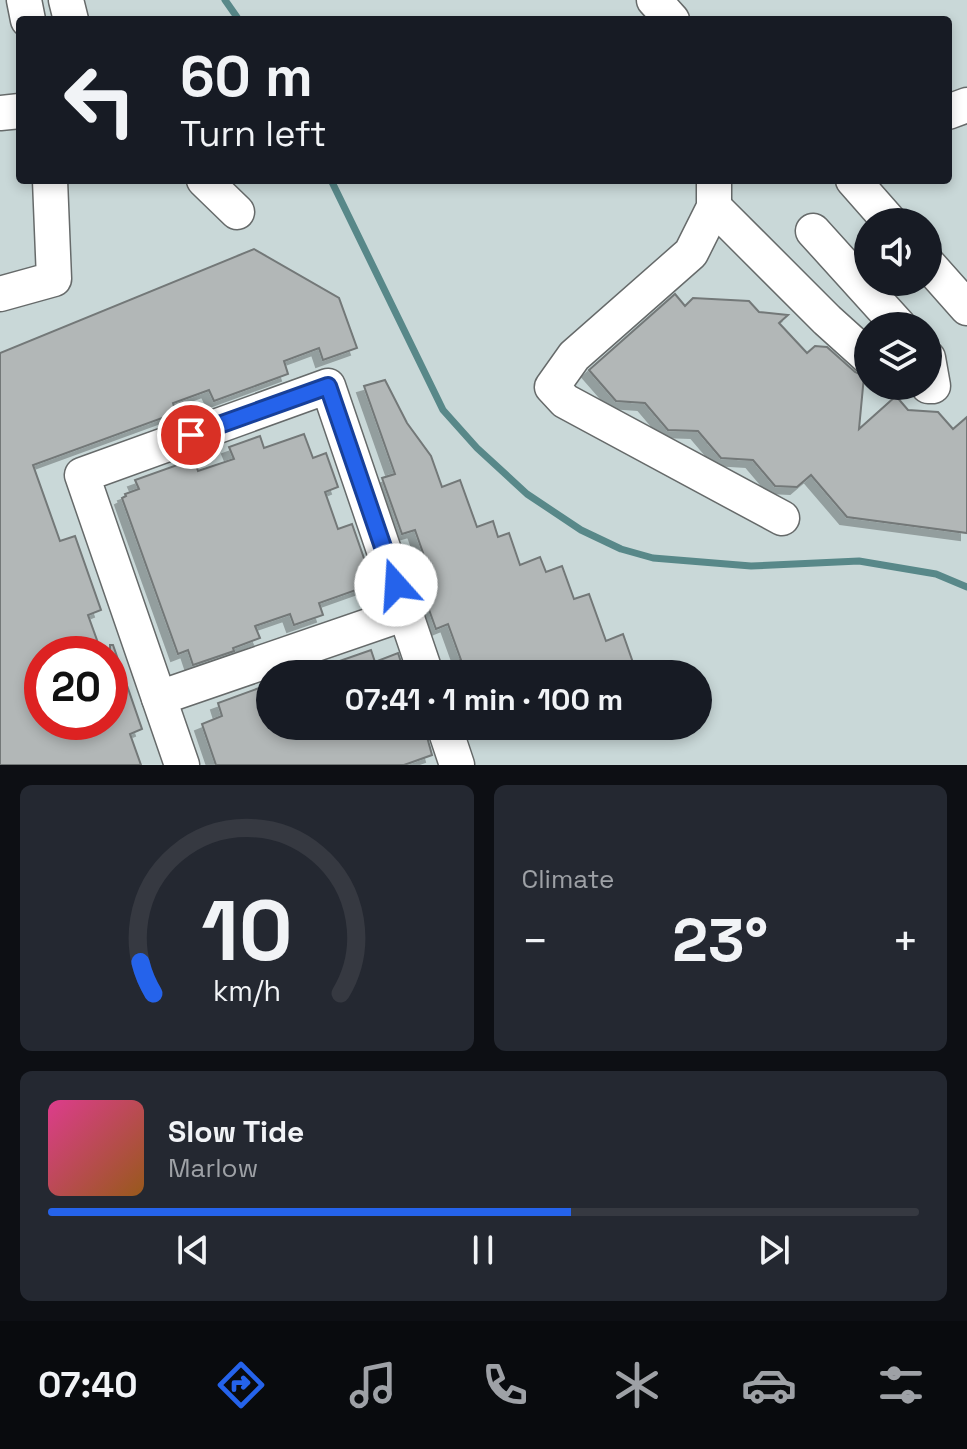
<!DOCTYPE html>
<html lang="en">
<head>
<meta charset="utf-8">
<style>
	body { margin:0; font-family:"Space Grotesk",sans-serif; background:#242831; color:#f1f3f6; height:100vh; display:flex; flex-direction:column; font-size:30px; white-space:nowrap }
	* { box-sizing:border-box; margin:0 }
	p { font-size:26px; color:#9ea1a6 }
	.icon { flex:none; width:44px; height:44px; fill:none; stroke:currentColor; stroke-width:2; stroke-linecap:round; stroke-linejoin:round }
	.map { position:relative; height:765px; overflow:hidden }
	.panel { display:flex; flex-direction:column; gap:20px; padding:20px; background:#0d0f14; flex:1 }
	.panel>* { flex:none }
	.hud { position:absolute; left:16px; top:16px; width:936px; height:168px; border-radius:8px; box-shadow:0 4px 12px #0003; background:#171b24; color:#f1f3f6; overflow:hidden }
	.controls { position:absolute; left:854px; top:208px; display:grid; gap:16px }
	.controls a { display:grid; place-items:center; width:88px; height:88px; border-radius:50%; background:#171b24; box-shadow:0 4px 12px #0003; font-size:40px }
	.speed { position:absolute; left:24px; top:636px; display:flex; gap:16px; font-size:40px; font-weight:700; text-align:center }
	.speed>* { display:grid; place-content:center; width:104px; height:104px; border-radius:50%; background:#171b24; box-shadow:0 4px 12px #0003; line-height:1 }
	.speed .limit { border:12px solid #d22; background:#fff; color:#111 }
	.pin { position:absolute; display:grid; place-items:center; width:68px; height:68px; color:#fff; margin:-34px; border:4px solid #fff; border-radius:50%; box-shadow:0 2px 8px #0007 }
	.me { position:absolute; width:88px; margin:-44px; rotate:341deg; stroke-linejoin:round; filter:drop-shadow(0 0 6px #0008) }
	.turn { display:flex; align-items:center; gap:28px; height:168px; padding:0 32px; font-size:36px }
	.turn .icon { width:104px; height:104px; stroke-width:2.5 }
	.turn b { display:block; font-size:56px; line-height:68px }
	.big { font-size:60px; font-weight:700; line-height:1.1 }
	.panel .widget { flex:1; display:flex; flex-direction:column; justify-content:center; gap:12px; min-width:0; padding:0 28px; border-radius:12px; background:#242831 }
	.panel .dial { align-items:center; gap:0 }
	.dial svg { height:208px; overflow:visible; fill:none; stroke:#363941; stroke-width:7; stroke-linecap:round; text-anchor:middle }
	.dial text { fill:#f1f3f6; stroke:none }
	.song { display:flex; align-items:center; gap:24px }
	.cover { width:96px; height:96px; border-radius:12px; background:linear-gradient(135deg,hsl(330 70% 55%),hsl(30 70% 35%)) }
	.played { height:8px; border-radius:4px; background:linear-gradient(90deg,#2563eb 60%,#363941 60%) }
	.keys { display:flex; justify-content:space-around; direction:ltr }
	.heat { display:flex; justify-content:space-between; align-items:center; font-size:44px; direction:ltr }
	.panel .tiles { flex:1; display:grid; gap:20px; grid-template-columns:1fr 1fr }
	.widget:last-child { grid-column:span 2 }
	.trip { position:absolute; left:256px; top:660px; width:456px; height:80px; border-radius:40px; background:#171b24; box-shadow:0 4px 12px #0003; font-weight:700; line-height:80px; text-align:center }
	.tabs { display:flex; height:128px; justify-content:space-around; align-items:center; background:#090b0e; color:#9ea1a6 }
	.tabs .icon { width:56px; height:56px }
	.tabs .active { color:#2563eb }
	.tabs b { font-size:36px; color:#f1f3f6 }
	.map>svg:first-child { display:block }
	.built { fill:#c9d8d8; fill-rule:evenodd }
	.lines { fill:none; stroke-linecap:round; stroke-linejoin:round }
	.stream { stroke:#588889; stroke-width:7 }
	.building { fill:#b2b7b7; stroke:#737878; stroke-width:2; filter:url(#shadow) }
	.minor-casing { stroke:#666a6a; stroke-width:37 }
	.minor { stroke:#fff; stroke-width:34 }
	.route-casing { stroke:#184099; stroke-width:20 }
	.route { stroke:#2563eb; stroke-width:14 }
</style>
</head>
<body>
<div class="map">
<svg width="967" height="765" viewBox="0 0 967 765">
	<defs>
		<filter id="shadow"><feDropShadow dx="-7" dy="7" stdDeviation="0" flood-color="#0004"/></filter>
	</defs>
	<rect width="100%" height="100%" fill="#dde2e2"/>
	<path class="built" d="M0 0H967V765H0ZM20 20H948V180H20ZM868 222H928V282H868ZM868 326H928V386H868ZM42 654H110V722H42ZM270 674H698V726H270Z"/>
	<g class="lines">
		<g class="stream">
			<path d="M225 0 239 20"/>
			<path d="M331 180 443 410 477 448 527 494 581 530 621 549 653 558 751 566 859 561 936 574 967 587"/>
		</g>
	</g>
	<g class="building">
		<path d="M254 249 339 298 357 348 323 360 319 348 284 361 288 374 214 401 209 390 173 403 176 413 33 465 60 541 75 536 101 610 88 615 102 654H42V722H110V645H113L142 729 130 734 141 765H0V353Z"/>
		<path d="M675 294 685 306 693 298 749 301 759 312 788 315 779 323 807 353 815 346 827 347 855 372 864 376 859 429 896 396 908 410 938 412 953 429 967 417V533L847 517 811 475 797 487 775 486 753 460 721 458 698 431 668 430 645 403 616 401 589 370Z"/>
		<path d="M385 380 407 423 431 456 442 487 460 480 477 527 493 521 498 537 509 533 520 565 540 557 546 572 562 566 574 599 589 594 606 641 623 634 637 674H445L444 666 461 660 448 624 436 629 415 571 428 567 415 530 402 534 382 478 395 474 364 386Z"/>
		<path d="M304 434 313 458 326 453 338 487 325 492 338 529 352 524 373 584 319 603 323 615 294 625 290 614 255 626 260 638 233 648 234 651 193 665 188 650 178 654 122 498 126 496 125 494 139 489 135 480 194 459 198 471 234 459 229 447 260 436 264 448Z"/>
		<path d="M371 650 375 662 398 653 405 674H311V671Z"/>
		<path d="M270 684V726H424L432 755 404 765H216L202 724 222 716 218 703Z"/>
	</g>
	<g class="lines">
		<defs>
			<g id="minor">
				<path d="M24 0 28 20"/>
				<path d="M66 0 71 20"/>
				<path d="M654 0 672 20"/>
				<path d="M948 112 967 105"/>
				<path d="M0 113 20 111"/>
				<path d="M204 180 237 212"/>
				<path d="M714 180V207L691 253 574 356 552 387 565 401 782 518"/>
				<path d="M853 180 890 222"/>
				<path d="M714 207 827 320 868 357"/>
				<path d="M813 231 899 326"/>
				<path d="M928 264 967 308"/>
				<path d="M0 294 54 279 50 180"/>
				<path d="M928 358 933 386H928"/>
				<path d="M159 698 406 613"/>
				<path d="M444 726 457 765"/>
				<path d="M182 765 82 475 328 386 426 674"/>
			</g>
		</defs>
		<use href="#minor" class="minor-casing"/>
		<use href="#minor" class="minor"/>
	</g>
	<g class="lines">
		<defs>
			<path id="route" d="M191 435 328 386 396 585"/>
		</defs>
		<use href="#route" class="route-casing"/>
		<use href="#route" class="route"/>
	</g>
</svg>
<div class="controls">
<a><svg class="icon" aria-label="sound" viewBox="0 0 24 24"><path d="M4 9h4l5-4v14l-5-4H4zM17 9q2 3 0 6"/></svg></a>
<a><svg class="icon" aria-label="layers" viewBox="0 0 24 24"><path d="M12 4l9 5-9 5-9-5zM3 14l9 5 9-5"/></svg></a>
</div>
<div class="speed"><div class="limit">20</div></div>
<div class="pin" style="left:191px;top:435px;background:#d93025"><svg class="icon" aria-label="arrive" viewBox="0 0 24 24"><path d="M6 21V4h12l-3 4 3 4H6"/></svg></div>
<svg class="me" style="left:396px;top:585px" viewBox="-20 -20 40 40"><circle r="19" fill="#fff"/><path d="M0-13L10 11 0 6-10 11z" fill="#2563eb"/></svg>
<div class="trip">07:41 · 1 min · 100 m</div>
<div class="hud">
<div class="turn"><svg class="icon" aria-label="left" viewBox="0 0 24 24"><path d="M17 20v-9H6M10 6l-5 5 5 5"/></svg><div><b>60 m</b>Turn left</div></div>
</div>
</div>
<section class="panel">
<div class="tiles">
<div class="widget dial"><svg viewBox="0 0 100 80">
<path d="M14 69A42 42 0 1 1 86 69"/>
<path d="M14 69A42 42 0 0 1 9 57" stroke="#2563eb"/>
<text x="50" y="56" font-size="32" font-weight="700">10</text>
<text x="50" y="72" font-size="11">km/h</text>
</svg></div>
<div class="widget"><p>Climate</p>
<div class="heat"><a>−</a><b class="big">23°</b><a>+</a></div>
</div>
<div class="widget">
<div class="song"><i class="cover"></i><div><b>Slow Tide</b><p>Marlow</p></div></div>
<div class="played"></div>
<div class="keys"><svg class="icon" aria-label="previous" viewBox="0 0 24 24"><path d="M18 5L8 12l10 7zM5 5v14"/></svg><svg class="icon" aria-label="pause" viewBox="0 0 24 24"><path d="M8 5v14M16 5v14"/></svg><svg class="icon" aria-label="next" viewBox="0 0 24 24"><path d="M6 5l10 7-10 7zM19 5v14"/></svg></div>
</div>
</div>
</section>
<nav class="tabs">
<b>07:40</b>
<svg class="icon active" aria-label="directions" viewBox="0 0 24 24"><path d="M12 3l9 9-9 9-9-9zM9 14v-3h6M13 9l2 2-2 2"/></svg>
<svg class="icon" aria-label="music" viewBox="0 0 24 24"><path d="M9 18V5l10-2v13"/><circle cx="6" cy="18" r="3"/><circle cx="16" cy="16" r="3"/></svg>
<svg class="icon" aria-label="phone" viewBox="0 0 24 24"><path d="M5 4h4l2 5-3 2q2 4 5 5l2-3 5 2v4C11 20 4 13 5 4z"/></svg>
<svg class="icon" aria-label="climate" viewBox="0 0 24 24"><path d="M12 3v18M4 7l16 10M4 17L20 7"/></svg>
<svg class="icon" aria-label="car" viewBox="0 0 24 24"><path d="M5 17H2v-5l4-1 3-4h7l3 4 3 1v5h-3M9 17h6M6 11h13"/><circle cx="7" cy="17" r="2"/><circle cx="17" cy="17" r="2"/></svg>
<svg class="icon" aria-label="filters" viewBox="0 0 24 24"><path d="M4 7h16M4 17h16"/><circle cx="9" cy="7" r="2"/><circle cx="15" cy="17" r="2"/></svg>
</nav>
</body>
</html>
